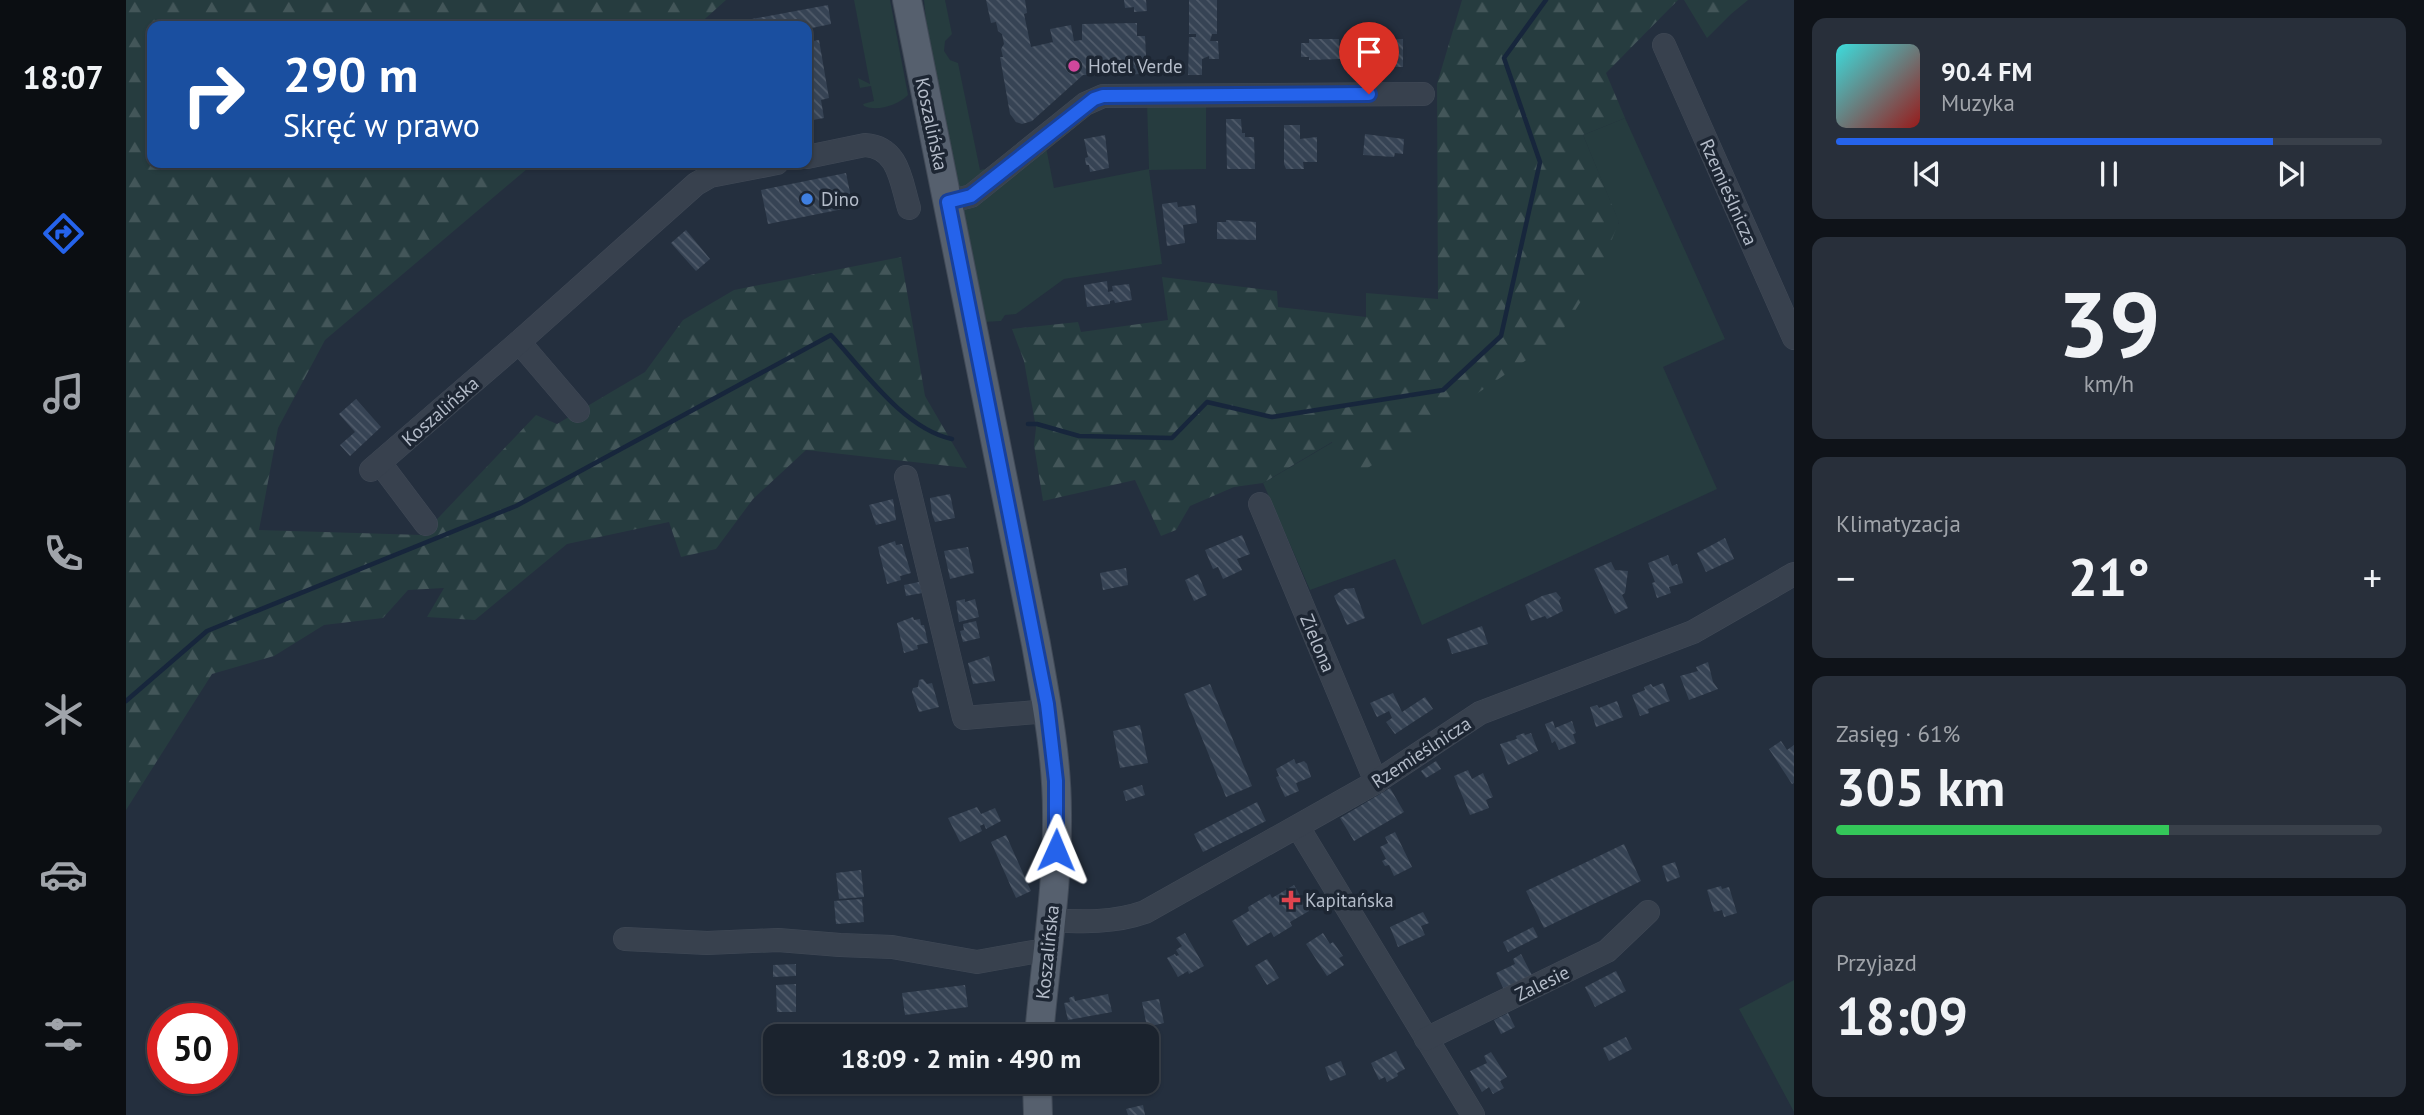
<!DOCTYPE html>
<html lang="pl">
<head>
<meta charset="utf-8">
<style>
	body { margin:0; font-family:"PT Sans",sans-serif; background:#282f3a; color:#f1f3f6; height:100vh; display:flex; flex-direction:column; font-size:26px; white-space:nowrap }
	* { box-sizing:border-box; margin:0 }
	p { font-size:23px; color:#a0a4aa }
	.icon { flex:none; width:38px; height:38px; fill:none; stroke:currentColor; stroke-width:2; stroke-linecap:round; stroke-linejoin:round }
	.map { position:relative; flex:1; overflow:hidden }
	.details { display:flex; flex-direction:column; gap:18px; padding:18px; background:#0f1319; width:630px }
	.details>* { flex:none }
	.hud { position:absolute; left:21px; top:21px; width:665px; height:147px; border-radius:14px; box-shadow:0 2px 5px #0004,0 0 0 2px #39404a; background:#1a4fa0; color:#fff; overflow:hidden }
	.speed { position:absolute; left:21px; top:1003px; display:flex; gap:14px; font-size:35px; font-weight:700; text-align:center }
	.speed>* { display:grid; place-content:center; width:91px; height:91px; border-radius:50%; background:#1b232e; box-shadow:0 2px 5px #0004,0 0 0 2px #39404a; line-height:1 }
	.speed .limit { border:10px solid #d22; background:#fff; color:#111 }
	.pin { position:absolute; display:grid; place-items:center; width:60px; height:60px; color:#fff; margin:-72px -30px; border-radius:50% 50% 50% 0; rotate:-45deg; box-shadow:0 0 7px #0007 }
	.pin .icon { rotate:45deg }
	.me { position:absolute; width:77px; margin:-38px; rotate:1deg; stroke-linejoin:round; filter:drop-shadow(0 0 5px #0008) }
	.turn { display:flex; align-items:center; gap:24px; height:147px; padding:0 21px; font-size:32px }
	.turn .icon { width:91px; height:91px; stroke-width:2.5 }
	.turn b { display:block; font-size:49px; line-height:60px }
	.big { font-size:52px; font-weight:700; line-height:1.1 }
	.details .widget { flex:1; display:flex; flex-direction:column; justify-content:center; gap:10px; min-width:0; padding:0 24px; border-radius:14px; background:#282f3a }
	.details .dial { align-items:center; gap:0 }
	.dial b { font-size:91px; line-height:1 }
	.song { display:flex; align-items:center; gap:21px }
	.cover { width:84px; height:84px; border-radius:10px; background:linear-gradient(135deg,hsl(180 70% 55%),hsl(0 70% 35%)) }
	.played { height:7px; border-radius:4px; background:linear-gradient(90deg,#2563eb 80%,#39404a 80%) }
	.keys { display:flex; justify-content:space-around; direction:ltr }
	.heat { display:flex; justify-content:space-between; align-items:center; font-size:38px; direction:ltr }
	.charge { height:10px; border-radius:5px; background:linear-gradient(90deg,#34c759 61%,#39404a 0) }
	.trip { position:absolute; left:637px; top:1024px; width:396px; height:70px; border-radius:14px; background:#1b232e; box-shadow:0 2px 5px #0004,0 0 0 2px #39404a; font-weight:700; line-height:70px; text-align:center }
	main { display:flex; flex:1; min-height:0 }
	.tab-bar { display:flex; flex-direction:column; width:126px; justify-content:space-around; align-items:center; background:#0b0e12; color:#a0a4aa }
	.tab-bar .icon { width:49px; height:49px }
	.tab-bar .selected { color:#2563eb }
	.tab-bar b { font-size:32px; color:#f1f3f6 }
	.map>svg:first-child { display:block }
	.grass { fill:#263c3f }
	.forest { fill:url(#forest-firs) }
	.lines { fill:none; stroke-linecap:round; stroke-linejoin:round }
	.stream { stroke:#17263c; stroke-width:4.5 }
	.building { fill:url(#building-back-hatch) }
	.minor-casing { stroke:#414a57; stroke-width:24 }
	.major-casing { stroke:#414a57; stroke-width:30 }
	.minor { stroke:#38414e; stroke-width:23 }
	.major { stroke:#56606e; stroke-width:28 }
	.route-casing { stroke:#184099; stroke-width:18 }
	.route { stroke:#2563eb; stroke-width:12 }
	.hotel-dot { fill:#d1479c; stroke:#1d2633; stroke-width:2.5 }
	.shop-dot { fill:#3f7fe0; stroke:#1d2633; stroke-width:2.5 }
	.health-dot { fill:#e0444e; stroke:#1d2633; stroke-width:2.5 }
	.labels { text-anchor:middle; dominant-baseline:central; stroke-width:7; stroke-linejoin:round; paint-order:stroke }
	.poi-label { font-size:19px; fill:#b4bcc9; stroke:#1d2633; text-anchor:start }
	.street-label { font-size:19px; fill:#b4bcc9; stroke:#1d2633 }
</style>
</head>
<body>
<main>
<nav class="tab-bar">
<b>18:07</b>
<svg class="icon selected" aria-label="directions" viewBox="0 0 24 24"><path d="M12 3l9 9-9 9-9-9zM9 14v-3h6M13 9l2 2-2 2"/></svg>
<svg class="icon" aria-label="music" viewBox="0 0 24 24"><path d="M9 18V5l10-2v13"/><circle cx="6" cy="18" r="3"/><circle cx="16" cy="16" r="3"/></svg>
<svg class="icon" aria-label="phone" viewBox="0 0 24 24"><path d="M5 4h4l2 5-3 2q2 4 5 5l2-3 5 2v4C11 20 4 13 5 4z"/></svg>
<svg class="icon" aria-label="climate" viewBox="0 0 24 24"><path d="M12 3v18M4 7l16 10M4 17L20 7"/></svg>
<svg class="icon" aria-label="car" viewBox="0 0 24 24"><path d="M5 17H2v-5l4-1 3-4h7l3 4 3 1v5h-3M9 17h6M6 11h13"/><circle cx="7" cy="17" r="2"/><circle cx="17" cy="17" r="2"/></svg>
<svg class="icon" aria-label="filters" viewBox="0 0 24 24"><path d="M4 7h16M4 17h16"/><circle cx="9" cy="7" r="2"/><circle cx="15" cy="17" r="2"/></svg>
</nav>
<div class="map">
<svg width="1668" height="1115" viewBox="0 0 1668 1115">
	<defs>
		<pattern id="forest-firs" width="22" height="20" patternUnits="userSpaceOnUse" patternTransform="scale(1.75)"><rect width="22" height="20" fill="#263c3f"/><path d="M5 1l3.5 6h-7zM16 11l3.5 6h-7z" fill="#435659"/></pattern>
		<pattern id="building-back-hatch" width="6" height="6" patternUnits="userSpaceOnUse" patternTransform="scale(1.75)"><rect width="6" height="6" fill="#364354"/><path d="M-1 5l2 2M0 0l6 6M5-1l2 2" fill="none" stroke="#515c6b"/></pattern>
	</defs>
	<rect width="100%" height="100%" fill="#242f3e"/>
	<g class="grass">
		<path d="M728 0H764L782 95C772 105 751 112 738 106L737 104 748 101 745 86 734 88 732 78 744 84Z"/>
		<path d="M798 0H819L826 34 819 41 818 51 824 60 832 63 854 170 863 168 846 188 832 187 801 31Z"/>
		<path d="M1080 101V169L1023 170 1036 264 938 279 890 314 879 315 875 321 858 322 837 210 920 147 928 188 1023 169 1021 102Z"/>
		<path d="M1499 118 1599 339 1537 367 1591 489 1296 625 1269 559 1184 590 1137 483 1207 442 1230 475 1493 223 1457 135Z"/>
		<path d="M1668 980V1112L1613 1009Z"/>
	</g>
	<g class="forest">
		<path d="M0 0H600L571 26H26V163H408L199 340 152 428 133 530 296 535 410 415 431 424 519 372 557 320 608 290 775 257 799 396 841 468 680 450 627 499 590 549 555 557 543 522 441 544 349 620 301 617 318 588 282 590 257 618 198 625 148 656 86 674 0 810Z"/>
		<path d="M1336 0H1552L1480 73 1499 118 1457 135 1493 222 1471 276 1431 339 1230 476 1206 442 1137 483 1108 487 1064 506 1050 530 1035 536 1009 480 917 501 908 445 910 428 898 361 886 329 952 322 955 332 1042 320 1036 277 1151 291 1152 307 1240 317V293L1312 299 1311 84Z"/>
		<path d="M1558 0H1622L1605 14 1581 38Z"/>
	</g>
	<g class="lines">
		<g class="stream">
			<path d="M902 424H911L953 436 1046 438 1081 402 1146 417 1317 390 1375 336 1414 162 1378 58 1420 0"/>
			<path d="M0 701 81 631 390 506 705 335C737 370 778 429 826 439"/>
		</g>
	</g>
	<g class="building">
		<path d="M860 0H899L901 13 898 14 905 47 927 42 924 29 945 25 948 41 956 40V24L1011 23V36H1019L1021 74 957 75 906 121 896 124 890 122 884 114 874 57H877L875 49 878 44 876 34 872 31 870 22 865 23Z"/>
		<path d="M998 0H1020L1021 11 1008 12V7L999 8Z"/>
		<path d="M1063 0H1091V34H1086L1084 41H1092L1093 59H1083V56L1076 59V75H1062L1063 37H1070V34H1063Z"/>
		<path d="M702 5 705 24 681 29V26H627L626 19Z"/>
		<path d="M1183 39H1213L1214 59 1183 60V57H1175V43H1183Z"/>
		<path d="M1277 39V67H1263L1262 72H1248V40Z"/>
		<path d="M693 40 703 98 695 100 698 118 681 121V42Z"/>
		<path d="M1100 119H1115L1116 133H1119V137H1128L1129 169H1101Z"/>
		<path d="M1158 125H1174V139L1191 137V162H1177L1178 169H1160L1158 164Z"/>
		<path d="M1239 134 1278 139 1277 154 1269 153 1268 157 1237 155Z"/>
		<path d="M979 135 983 168 964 172 963 165H960L959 158 962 157 958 139Z"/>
		<path d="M720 173 727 207 642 224 635 190Z"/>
		<path d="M1051 202 1052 207 1069 205 1071 223 1057 225 1059 243 1041 246 1036 204Z"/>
		<path d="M1100 220 1130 222V240L1091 239V222H1100Z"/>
		<path d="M560 230 584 259 570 271 545 243Z"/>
		<path d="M981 281 982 292 987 291 986 286 1003 284 1006 300 989 303 988 300 984 301V304L961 307 958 285Z"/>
		<path d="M230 399 255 427 224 456 214 445 229 432 213 414Z"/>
		<path d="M824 494 829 518 809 522 806 514 804 498Z"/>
		<path d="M767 499 770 520 750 525 743 505Z"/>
		<path d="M1116 535 1124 554 1111 559 1116 570 1097 579 1092 567 1087 569 1079 550Z"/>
		<path d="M1599 538 1608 559 1580 572 1571 553Z"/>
		<path d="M769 541 770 545 776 544 785 573 774 576 775 580 761 584 752 547Z"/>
		<path d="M842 547 848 573 824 579 818 551Z"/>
		<path d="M1542 555 1546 566 1551 564 1557 583 1543 587 1545 593 1531 598 1526 583 1529 582 1522 563Z"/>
		<path d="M1485 562 1489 570 1502 571 1499 593 1496 595 1502 608 1489 614 1468 569Z"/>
		<path d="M1000 568 1002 585 977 590 974 573Z"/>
		<path d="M1072 574 1081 595 1068 601 1059 580Z"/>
		<path d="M793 582 796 593 780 596 778 585Z"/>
		<path d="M1228 588 1239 618 1221 625 1208 596 1218 589Z"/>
		<path d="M1430 592 1435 598 1433 601 1437 611 1421 619 1419 616 1405 621 1399 605 1416 596Z"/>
		<path d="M839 599V602L849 599 853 617 833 622 830 601Z"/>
		<path d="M787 617 788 620 794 619 795 625H798L802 643 791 645 792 649 778 653 771 623Z"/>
		<path d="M850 621 854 638 837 642 834 631 838 630 837 624Z"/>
		<path d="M1356 626 1362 644 1326 654 1321 639Z"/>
		<path d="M863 656 869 681 847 684 842 663Z"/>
		<path d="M1582 662 1587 682 1592 689 1563 700 1554 676 1572 671 1570 667Z"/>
		<path d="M797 679 801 684 806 683 813 707 793 712 786 692 787 688 792 687 793 680Z"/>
		<path d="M1537 683 1544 701 1522 709 1523 713 1514 716 1506 695 1519 690 1518 687 1525 684 1527 687Z"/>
		<path d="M1084 684 1126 786 1100 797 1058 694Z"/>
		<path d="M1267 693 1276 712 1299 697 1307 709 1269 734 1260 722 1266 718 1263 711 1251 717 1244 703Z"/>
		<path d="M1491 701 1497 717 1470 727 1464 707 1471 705 1473 708Z"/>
		<path d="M1427 721 1429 728 1446 721 1450 733 1447 734 1450 743 1433 750 1429 741 1426 743 1419 724Z"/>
		<path d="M1014 725 1022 763 994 768 987 731Z"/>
		<path d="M1398 733 1399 735 1405 733 1412 751 1382 765 1374 744 1391 739 1390 736Z"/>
		<path d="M1655 741 1661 750 1668 745V783L1666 784 1643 749Z"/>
		<path d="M1168 759 1170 764 1178 761 1181 764 1185 777 1170 783 1173 791 1159 797 1150 777 1153 776 1150 769Z"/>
		<path d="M1310 761 1315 769 1300 778 1295 771Z"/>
		<path d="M1342 770 1346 779 1357 773 1367 797 1360 800 1363 808 1344 815 1328 776Z"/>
		<path d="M1016 785 1019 795 1000 801 997 791Z"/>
		<path d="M1264 788 1278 812 1228 841 1214 818Z"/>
		<path d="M1131 802 1140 821 1077 852 1068 834Z"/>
		<path d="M851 807 855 814 869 808 875 821 860 829 858 824 854 826 856 831 834 842 822 818Z"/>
		<path d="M1269 832 1286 867 1268 876 1263 865 1259 866 1256 861 1260 859 1254 847 1262 843 1259 837Z"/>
		<path d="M880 835 905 891 890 898 865 842Z"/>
		<path d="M1498 844 1515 881 1418 928 1400 891Z"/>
		<path d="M1549 862 1554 877 1541 882 1536 866Z"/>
		<path d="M735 870 738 897 713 899 710 873Z"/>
		<path d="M1168 885 1183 911 1164 922 1166 926 1148 937 1145 932 1121 946 1106 921 1123 911 1122 907 1144 894 1146 898Z"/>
		<path d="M1595 886 1596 889 1603 887 1611 913 1598 917 1596 910 1588 912 1581 890Z"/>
		<path d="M736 899 738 922 710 924 708 901Z"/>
		<path d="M1297 912 1303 923 1295 926 1299 935 1272 947 1264 927Z"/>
		<path d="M1407 927 1412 937 1382 952 1377 942Z"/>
		<path d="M1059 933 1078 966 1063 974 1062 971 1052 977 1041 958 1049 954 1050 956 1053 955 1050 950 1056 946 1050 938Z"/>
		<path d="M1197 933 1204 944 1207 942 1217 956 1213 958 1218 965 1201 976 1180 944Z"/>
		<path d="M1395 954 1408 979 1380 994 1370 973 1389 964 1387 959Z"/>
		<path d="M1141 959 1153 978 1141 985 1129 966Z"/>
		<path d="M670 964V976L647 977V965Z"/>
		<path d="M1490 971 1500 991 1469 1007 1459 987Z"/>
		<path d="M670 984V1012H651L650 985Z"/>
		<path d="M839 985 842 1007 779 1015 776 993Z"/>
		<path d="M982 994 986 1012 942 1020 938 1003 944 1002 943 998 948 996 949 1001Z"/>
		<path d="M1033 999 1038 1023 1021 1027 1016 1002Z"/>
		<path d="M1382 1013 1389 1027 1375 1034 1368 1020Z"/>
		<path d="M776 1025 777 1036H755L753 1028Z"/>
		<path d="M1500 1037 1506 1049 1483 1061 1477 1048Z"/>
		<path d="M1270 1051 1279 1069 1271 1073 1272 1076 1261 1082 1259 1077 1253 1080 1245 1063Z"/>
		<path d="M1365 1052 1381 1077 1374 1081 1378 1088 1367 1094 1363 1087 1356 1092 1344 1071 1361 1063 1358 1056Z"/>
		<path d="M1215 1061 1220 1075 1204 1081 1199 1067Z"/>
		<path d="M1017 1105 1019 1115H1002L1000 1109Z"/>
	</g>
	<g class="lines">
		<defs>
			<g id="minor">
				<path d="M1538 45 1668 338"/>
				<path d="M681 157 739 145C773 147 775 182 783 208"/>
				<path d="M822 202 845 196 959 104 977 96 1297 94"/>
				<path d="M393 342 452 411"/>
				<path d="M254 463 300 524"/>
				<path d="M245 470 393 342 570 184 584 176 651 163"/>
				<path d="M780 477 838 718 922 711"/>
				<path d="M1134 504 1250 782"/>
				<path d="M1172 827 1347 1115"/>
				<path d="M924 920C956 922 988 923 1019 912L1250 782 1354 713 1567 632 1668 574"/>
				<path d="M499 939 581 943 652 940 714 945 766 947 851 962 907 952 921 953"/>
				<path d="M1300 1039 1481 951 1522 912"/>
			</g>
			<g id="major">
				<path d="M781 0 910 644C920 701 931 756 931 813 932 888 919 962 913 1036"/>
				<path d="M911 1082 912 1115"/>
			</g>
		</defs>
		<use href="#minor" class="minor-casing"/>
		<use href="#major" class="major-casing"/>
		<use href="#minor" class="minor"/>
		<use href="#major" class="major"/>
	</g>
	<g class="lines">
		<defs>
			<path id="route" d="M930 850V781L921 704 822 202 845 196 968 99 977 96 1243 94"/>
		</defs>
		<use href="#route" class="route-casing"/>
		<use href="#route" class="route"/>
	</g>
	<circle class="hotel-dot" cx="948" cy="66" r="7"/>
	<circle class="shop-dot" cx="681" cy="199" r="7"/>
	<path class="health-dot" d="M1161.5 889.5h7v7h7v7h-7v7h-7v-7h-7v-7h7z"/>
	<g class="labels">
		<g class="poi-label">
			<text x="962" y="66">Hotel Verde</text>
			<text x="695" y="199">Dino</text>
			<text x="1179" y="900">Kapitańska</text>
		</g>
		<g class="street-label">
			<text transform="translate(806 124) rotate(78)">Koszalińska</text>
			<text transform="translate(1603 192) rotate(66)">Rzemieślnicza</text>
			<text transform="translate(314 411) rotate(-41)">Koszalińska</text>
			<text transform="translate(1192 643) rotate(67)">Zielona</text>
			<text transform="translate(1295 752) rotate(-33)">Rzemieślnicza</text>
			<text transform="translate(921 952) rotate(-84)">Koszalińska</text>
			<text transform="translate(1416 983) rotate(-26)">Zalesie</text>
		</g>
	</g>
</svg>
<div class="speed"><div class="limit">50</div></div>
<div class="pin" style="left:1243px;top:94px;background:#d93025"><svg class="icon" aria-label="arrive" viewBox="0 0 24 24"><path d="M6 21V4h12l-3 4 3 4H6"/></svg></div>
<svg class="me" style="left:930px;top:850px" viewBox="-20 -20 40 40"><path d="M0-17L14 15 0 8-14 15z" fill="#2563eb" stroke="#fff" stroke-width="4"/></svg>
<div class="trip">18:09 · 2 min · 490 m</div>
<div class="hud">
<div class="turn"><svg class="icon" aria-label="right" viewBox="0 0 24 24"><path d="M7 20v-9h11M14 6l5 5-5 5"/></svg><div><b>290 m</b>Skręć w prawo</div></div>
</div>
</div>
<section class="details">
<div class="widget">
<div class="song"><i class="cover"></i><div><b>90.4 FM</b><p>Muzyka</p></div></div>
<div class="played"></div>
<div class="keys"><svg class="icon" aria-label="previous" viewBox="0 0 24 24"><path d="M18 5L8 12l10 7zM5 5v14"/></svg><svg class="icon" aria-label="pause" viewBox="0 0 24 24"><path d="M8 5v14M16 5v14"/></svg><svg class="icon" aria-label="next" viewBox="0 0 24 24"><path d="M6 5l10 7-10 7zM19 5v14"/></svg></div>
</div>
<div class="widget dial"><b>39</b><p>km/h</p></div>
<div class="widget"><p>Klimatyzacja</p>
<div class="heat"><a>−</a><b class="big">21°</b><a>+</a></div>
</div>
<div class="widget"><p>Zasięg · 61%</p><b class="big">305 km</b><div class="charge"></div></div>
<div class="widget"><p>Przyjazd</p><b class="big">18:09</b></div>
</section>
</main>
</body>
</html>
